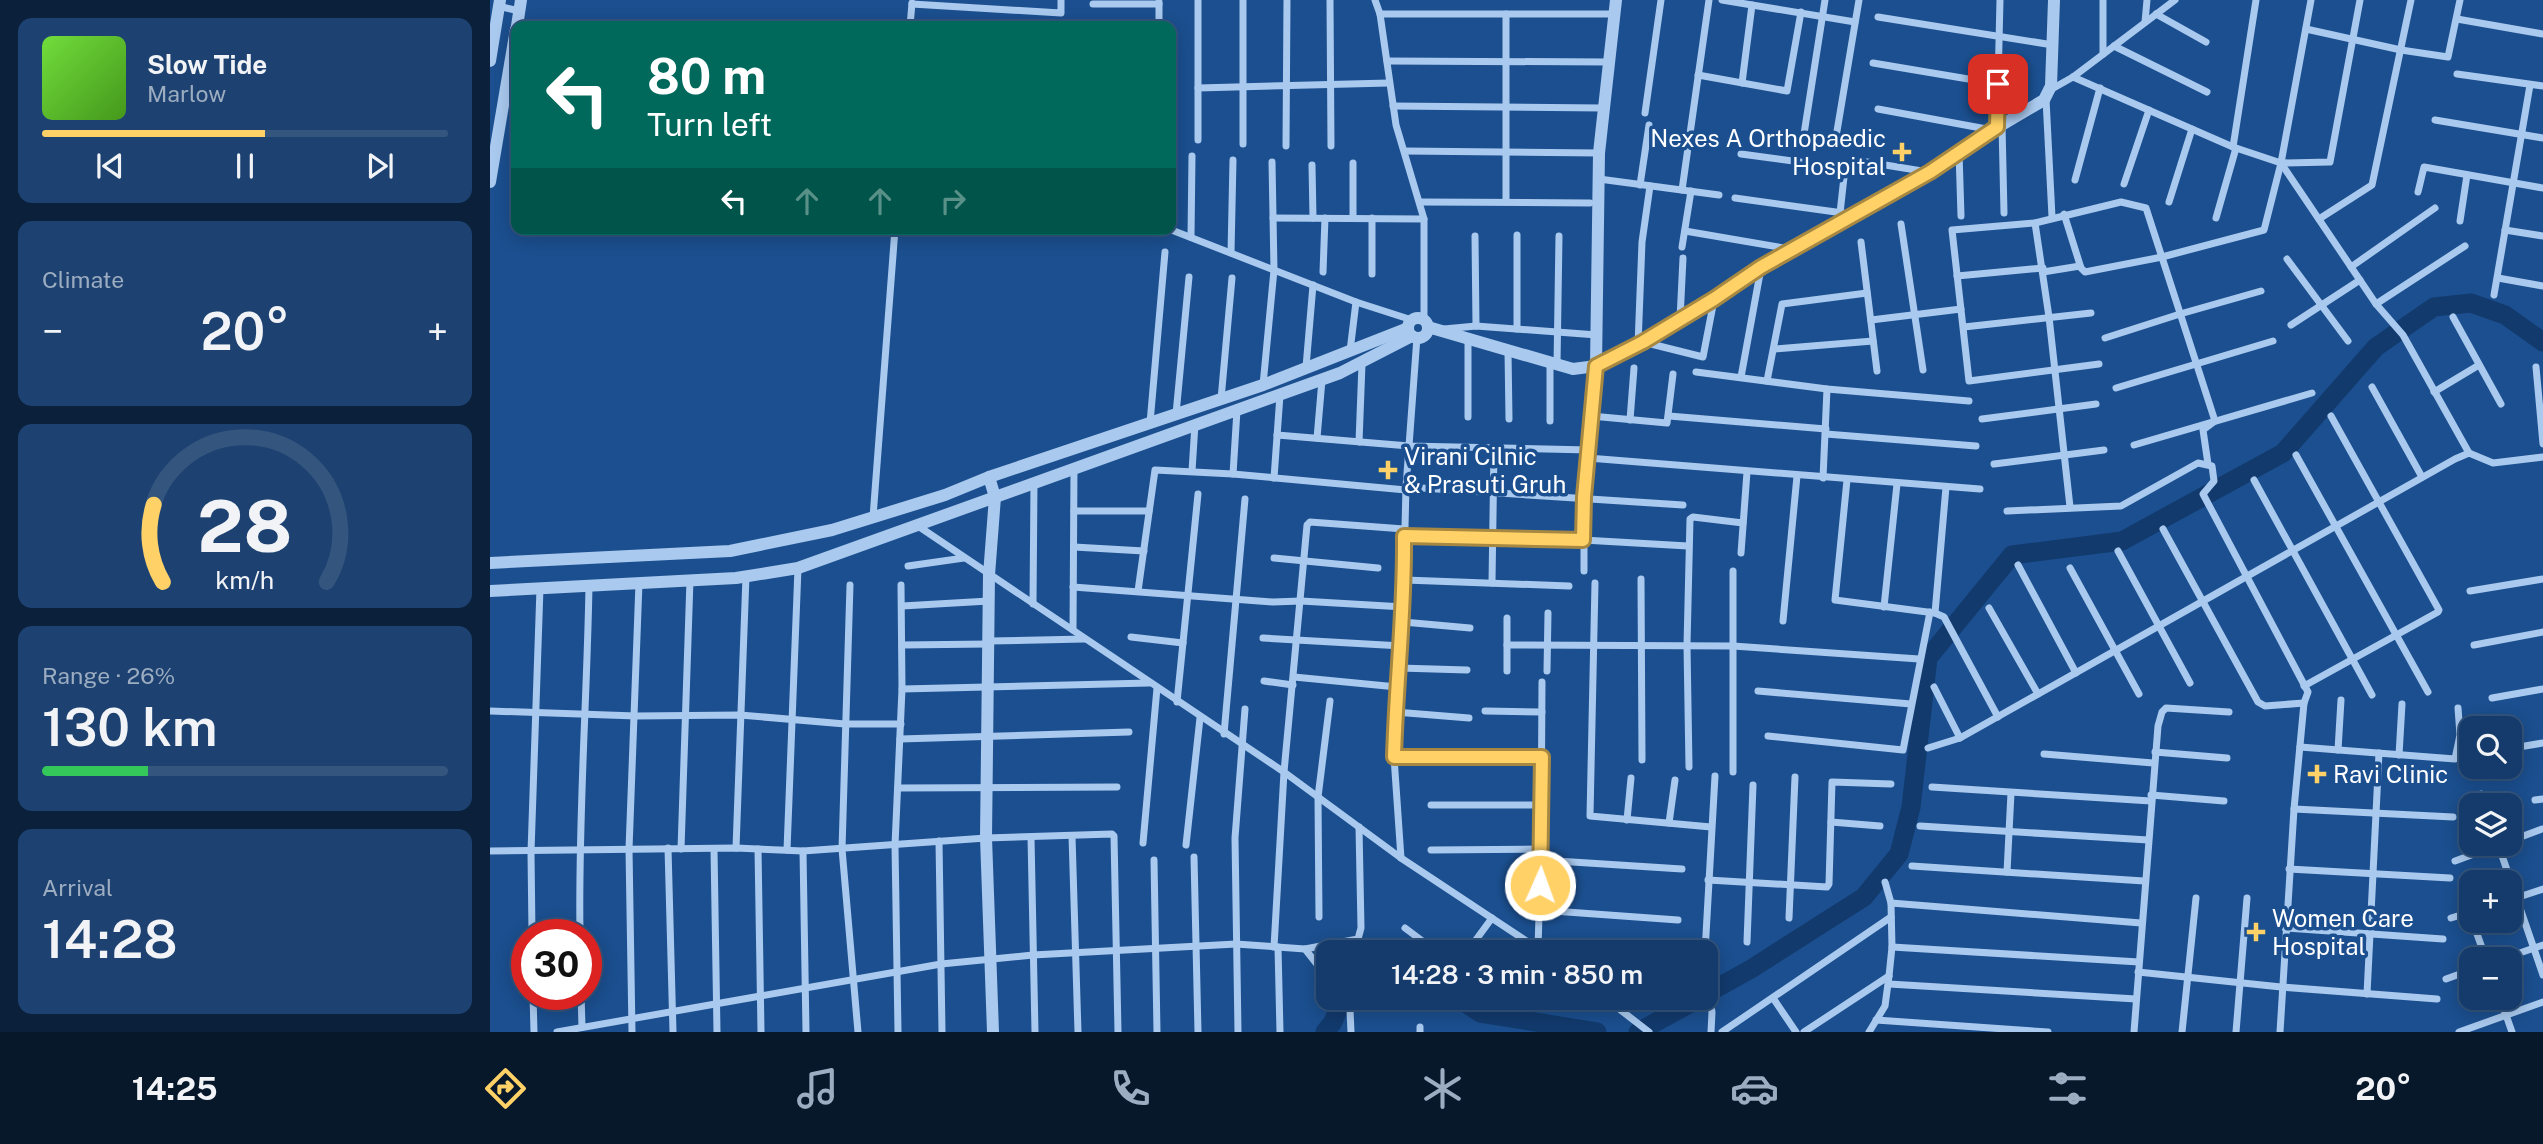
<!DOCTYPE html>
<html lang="en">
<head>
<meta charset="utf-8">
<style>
	body { margin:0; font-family:"Public Sans",sans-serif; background:#1d4271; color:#f1f3f6; height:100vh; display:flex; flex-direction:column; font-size:26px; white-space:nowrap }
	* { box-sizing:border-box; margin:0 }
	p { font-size:23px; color:#9dadc1 }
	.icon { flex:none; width:38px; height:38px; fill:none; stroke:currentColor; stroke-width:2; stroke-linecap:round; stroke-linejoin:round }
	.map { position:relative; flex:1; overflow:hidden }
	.drawer { display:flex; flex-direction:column; gap:18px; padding:18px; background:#0b203b; width:490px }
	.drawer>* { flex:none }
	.banner { position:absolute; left:21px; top:21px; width:665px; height:214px; border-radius:14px; box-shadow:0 4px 18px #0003,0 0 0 2px #33557e; background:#00695c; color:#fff; overflow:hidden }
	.tools { position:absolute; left:1969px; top:716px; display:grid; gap:14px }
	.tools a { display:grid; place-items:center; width:63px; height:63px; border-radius:14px; background:#143b6b; box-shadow:0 4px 18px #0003,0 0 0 2px #33557e; font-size:35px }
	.speed { position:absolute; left:21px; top:919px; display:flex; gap:14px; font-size:35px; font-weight:700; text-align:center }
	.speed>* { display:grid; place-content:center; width:91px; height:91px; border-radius:50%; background:#143b6b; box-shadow:0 4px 18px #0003,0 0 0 2px #33557e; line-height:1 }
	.speed .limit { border:10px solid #d22; background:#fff; color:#111 }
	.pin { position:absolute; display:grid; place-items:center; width:60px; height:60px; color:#fff; margin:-30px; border-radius:14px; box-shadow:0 4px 10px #0006 }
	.me { position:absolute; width:77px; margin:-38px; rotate:2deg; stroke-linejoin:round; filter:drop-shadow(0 0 5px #0008) }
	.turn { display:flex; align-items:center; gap:24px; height:147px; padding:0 21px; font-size:32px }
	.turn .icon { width:91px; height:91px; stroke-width:2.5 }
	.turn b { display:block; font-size:49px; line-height:60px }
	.lanes { display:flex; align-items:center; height:66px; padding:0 21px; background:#0003; justify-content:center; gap:35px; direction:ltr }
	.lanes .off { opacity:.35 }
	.big { font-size:52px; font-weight:600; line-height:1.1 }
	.drawer .card { flex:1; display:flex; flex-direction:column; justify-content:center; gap:10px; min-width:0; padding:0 24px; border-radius:14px; background:#1d4271 }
	.drawer .dial { align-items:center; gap:0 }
	.dial svg { height:182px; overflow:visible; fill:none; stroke:#33557e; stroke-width:7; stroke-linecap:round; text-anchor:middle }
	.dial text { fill:#f1f3f6; stroke:none }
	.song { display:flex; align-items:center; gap:21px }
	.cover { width:84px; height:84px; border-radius:10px; background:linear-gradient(135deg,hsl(100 70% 55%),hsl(100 70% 35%)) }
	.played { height:7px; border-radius:4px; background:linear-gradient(90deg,#ffd166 55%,#33557e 55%) }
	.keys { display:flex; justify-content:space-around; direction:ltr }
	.heat { display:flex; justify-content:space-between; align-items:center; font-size:38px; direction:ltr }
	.charge { height:10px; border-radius:5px; background:linear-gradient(90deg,#34c759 26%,#33557e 0) }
	.trip { position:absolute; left:826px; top:940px; width:402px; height:70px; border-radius:14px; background:#143b6b; box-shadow:0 4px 18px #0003,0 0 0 2px #33557e; font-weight:600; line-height:70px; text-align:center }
	.dock { display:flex; height:112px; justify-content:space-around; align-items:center; background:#08182b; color:#9dadc1 }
	.dock .icon { width:49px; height:49px }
	.dock .on { color:#ffd166 }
	.dock b { font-size:32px; color:#f1f3f6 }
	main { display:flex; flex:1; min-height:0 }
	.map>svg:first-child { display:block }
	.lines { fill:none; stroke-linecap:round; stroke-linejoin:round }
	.river { stroke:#123a6d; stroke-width:19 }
	.minor { stroke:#a9c9ee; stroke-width:7 }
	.tertiary { stroke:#a9c9ee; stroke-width:12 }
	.route-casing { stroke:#a68842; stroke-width:18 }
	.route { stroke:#ffd166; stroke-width:12 }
	.poi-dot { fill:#ffd166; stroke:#1b4f8f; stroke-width:2.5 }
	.labels { text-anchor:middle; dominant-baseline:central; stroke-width:7; stroke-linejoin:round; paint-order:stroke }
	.poi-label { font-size:24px; fill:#fff; stroke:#1b4f8f; text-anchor:start }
</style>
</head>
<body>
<main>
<section class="drawer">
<div class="card">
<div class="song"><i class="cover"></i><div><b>Slow Tide</b><p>Marlow</p></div></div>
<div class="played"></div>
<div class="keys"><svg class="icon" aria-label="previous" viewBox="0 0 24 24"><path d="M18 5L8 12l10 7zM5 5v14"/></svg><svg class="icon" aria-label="pause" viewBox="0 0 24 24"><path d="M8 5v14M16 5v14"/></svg><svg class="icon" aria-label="next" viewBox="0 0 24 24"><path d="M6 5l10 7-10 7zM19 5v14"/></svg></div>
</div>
<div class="card"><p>Climate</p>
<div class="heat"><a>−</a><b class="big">20°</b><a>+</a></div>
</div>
<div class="card dial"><svg viewBox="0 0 100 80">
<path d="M14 69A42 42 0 1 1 86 69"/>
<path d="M14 69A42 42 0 0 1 10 35" stroke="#ffd166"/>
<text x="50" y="56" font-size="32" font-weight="700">28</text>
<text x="50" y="72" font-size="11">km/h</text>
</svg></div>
<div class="card"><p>Range · 26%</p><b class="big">130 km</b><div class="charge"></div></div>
<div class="card"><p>Arrival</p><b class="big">14:28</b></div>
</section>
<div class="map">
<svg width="2053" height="1032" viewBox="0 0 2053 1032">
	<rect width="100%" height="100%" fill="#1b4f8f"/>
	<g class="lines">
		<g class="river">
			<path d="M1216 994 1261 969 1374 897 1409 854 1421 807 1438 658 1522 555 1632 541 1793 453 1886 347 1944 307 1981 303 2015 315 2053 342"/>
			<path d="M968 998 990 1013 1107 1032"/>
			<path d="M835 1032 843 1022 853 998"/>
			<path d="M1148 1032 1210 998"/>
		</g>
		<g class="minor">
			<path d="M708 0V140"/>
			<path d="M753 0V144"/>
			<path d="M840 0 841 146"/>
			<path d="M885 0 890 14 906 125 934 219V320"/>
			<path d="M1232 0 1365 22"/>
			<path d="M1613 0V54"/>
			<path d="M669 2V26"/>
			<path d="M422 4 571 13V0"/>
			<path d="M603 4H669"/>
			<path d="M8 6 29 11"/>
			<path d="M890 14H1124"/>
			<path d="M1016 14V202"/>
			<path d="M1666 14 1716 42"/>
			<path d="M1388 17 1563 45"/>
			<path d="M1967 19 2053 34"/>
			<path d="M1655 22 1657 0"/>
			<path d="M420 26 422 3"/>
			<path d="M1816 29 1911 50 1958 57 1970 0"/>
			<path d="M1624 46 1717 92"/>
			<path d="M897 61 1118 62"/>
			<path d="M1383 63 1508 84"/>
			<path d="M1967 74 2053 86"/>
			<path d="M1208 75 1297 91 1311 12"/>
			<path d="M1583 77 1743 147 1791 163 1886 304 1913 335 1979 453"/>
			<path d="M1252 83 1262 5"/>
			<path d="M708 88 899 83"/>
			<path d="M1560 90 1583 77 1685 0"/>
			<path d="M1556 99 1562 217"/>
			<path d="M903 106 1113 108"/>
			<path d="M1388 109 1502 130"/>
			<path d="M1155 113 1171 0"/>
			<path d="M1945 120 2053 138"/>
			<path d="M1512 125 1514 213"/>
			<path d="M1507 127 1510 0"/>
			<path d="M1314 134 1335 0"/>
			<path d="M1345 143 1369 0"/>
			<path d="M796 146 797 0"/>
			<path d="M1743 147 1766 0"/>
			<path d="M915 151 1109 153"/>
			<path d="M1469 152 1471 216"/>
			<path d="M1251 154 1355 168 1350 213"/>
			<path d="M1377 162 1438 172"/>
			<path d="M1791 163 1840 162 1870 0"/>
			<path d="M822 165 823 218"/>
			<path d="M1109 179 1229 195"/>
			<path d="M1585 180 1610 88"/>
			<path d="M1634 184 1659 110"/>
			<path d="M1150 185 1159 125"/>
			<path d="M1192 190 1219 0"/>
			<path d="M1928 192 1934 167 2053 188"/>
			<path d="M1245 198 1353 213"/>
			<path d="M930 202 1100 203"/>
			<path d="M1679 202 1702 129"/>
			<path d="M1574 214 1591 268 1595 272 1672 257 1774 230 1791 163 1821 0"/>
			<path d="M783 218 934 219"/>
			<path d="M863 218V163"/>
			<path d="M882 218V274"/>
			<path d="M1726 218 1746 148"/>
			<path d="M1829 219 1882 185 1921 0"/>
			<path d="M1970 221 1977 175"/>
			<path d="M1545 223 1559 317 1580 507"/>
			<path d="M1411 224 1433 370"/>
			<path d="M679 229 866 302 922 320"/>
			<path d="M2015 230 2053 236"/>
			<path d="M1195 231 1300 249"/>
			<path d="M985 236 986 326"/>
			<path d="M701 237 702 156"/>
			<path d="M1371 242 1387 371"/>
			<path d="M1192 247 1201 191"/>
			<path d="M741 253 743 160"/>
			<path d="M1797 259 1858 341"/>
			<path d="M1861 267 1945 208"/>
			<path d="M833 272 835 218"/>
			<path d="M1553 272 1590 266"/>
			<path d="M1467 276 1553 268"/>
			<path d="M2008 278 2053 286"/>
			<path d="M2004 295 2040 85"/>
			<path d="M1886 304 1975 246"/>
			<path d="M1963 317 2011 404"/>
			<path d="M1190 319 1193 258"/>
			<path d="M1381 320 1471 309"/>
			<path d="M1801 325 1870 280"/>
			<path d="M1474 327 1601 313"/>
			<path d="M954 329 986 326 1107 335"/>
			<path d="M1027 329V235"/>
			<path d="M1615 338 1690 314 1771 291"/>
			<path d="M978 339V417"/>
			<path d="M1153 342 1213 357 1224 300"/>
			<path d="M1148 345 1152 242 1160 186"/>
			<path d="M1285 349 1383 341"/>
			<path d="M860 351 866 302"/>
			<path d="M1018 351 1019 419"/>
			<path d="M1060 364V421"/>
			<path d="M1609 364 1479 381 1462 230 1545 223 1631 202 1656 208 1725 421 1713 430 1718 464"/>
			<path d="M1067 365 1069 236"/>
			<path d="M816 367 823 285"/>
			<path d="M2046 367 2053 444"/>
			<path d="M1206 372 1337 389 1479 401"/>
			<path d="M1251 377 1271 268"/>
			<path d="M1277 381 1292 304 1377 293"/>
			<path d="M773 385 784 270 782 162"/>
			<path d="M1882 387 1932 477"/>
			<path d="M1626 388 1783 341"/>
			<path d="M1944 392 1989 365"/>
			<path d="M731 399 742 278"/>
			<path d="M686 414 699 277"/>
			<path d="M1101 416 1177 423 1183 374"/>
			<path d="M1179 416 1336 429"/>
			<path d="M1492 419 1606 404"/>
			<path d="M1140 420 1144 368"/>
			<path d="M660 423 675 252"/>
			<path d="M1336 434 1486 446"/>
			<path d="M787 435 919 446 1099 450"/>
			<path d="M827 438 832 380"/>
			<path d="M869 442 872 364"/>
			<path d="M1644 445 1822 393"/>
			<path d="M1806 455 1938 692"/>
			<path d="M1098 458 1490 489"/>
			<path d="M1504 464 1614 450"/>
			<path d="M702 471 705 424"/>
			<path d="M743 474 747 410"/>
			<path d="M784 478 790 395"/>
			<path d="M1333 478 1337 389"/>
			<path d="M1357 480 1345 600 1445 613 1454 617 1508 717"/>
			<path d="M1764 480 1882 695"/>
			<path d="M916 487 1193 505"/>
			<path d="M584 511H659"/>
			<path d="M1517 511 1631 506 1708 463 1722 466 1724 481 1713 494 1818 692 1814 703 1804 809 1790 1032"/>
			<path d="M383 517 405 229"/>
			<path d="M428 526 794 772 911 858 1053 952"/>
			<path d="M1673 529 1768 702 1775 706 1814 703"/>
			<path d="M914 536 1093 540 1198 546"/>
			<path d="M584 547 654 551"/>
			<path d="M1628 551 1700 683"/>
			<path d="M1251 553 1257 472"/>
			<path d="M784 558 888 568"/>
			<path d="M1528 565 1586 673"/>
			<path d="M418 566 474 558"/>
			<path d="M1580 568 1649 694"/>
			<path d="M1094 571V497L1106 366"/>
			<path d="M1243 571V772"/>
			<path d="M1151 579 1152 760"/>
			<path d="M915 580 1079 586"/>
			<path d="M1002 583 1004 448"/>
			<path d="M1105 583 1100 816 1221 827"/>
			<path d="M360 585 352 849 368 1032"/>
			<path d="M583 587 783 602 811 601 914 607"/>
			<path d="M648 591 665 470 743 474 916 490"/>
			<path d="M1980 591 2053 579"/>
			<path d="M543 604 544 483"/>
			<path d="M412 606 499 601"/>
			<path d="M1394 607 1407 484"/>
			<path d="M1499 608 1548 694"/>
			<path d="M1445 613 1456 487"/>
			<path d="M1293 621 1307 476"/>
			<path d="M913 622 980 628"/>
			<path d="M583 630 584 467"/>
			<path d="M641 637 693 643"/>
			<path d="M773 638 912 646"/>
			<path d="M499 641 595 639"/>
			<path d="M412 645 499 644"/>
			<path d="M1017 645 1243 646 1429 659"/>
			<path d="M1984 645 2053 632"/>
			<path d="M909 668 977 670"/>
			<path d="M1017 671V618"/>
			<path d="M1057 671 1058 613"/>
			<path d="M804 677 907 687"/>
			<path d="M774 681 803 685"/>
			<path d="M1814 686 1948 612 1949 610 1841 416"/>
			<path d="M1444 687 1470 738"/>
			<path d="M412 689 659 683"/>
			<path d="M1268 691 1421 704"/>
			<path d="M2002 698 2053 689"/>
			<path d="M687 702 708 494"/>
			<path d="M0 711 146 716 250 715 355 724H411"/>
			<path d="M995 711 1052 712"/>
			<path d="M905 712 979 718"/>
			<path d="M734 734 755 499"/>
			<path d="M1278 736 1413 750 1440 612"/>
			<path d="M410 739 639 732"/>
			<path d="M1810 747 1965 759 1970 735 1968 708"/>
			<path d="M2029 747 2053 743"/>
			<path d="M1438 748 1470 738 1965 459 1979 453 2003 463 2053 457"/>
			<path d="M1848 750 1851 700"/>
			<path d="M1665 752 1737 758"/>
			<path d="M1554 754 1663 763"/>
			<path d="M1909 755 1912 704"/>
			<path d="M904 757H1052"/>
			<path d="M1199 767 1197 645 1200 519 1203 517 1253 523"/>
			<path d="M1442 787 1661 801"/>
			<path d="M408 788 627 787"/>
			<path d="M1991 794 1995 805"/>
			<path d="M1661 795 1734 801"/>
			<path d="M2045 800 2053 799"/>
			<path d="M941 805H1052"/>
			<path d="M1804 809 1963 817"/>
			<path d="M1137 820 1141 778"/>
			<path d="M1341 822 1390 826"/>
			<path d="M1179 823 1185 780"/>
			<path d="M1430 826 1658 840"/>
			<path d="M582 836 588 1032"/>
			<path d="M541 837 545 1032"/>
			<path d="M449 841 452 1032"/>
			<path d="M2020 841 2052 829"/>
			<path d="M653 843 667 688"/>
			<path d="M2008 844 2053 975"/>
			<path d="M696 845 710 718"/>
			<path d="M178 848 183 1032"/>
			<path d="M246 848 256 576"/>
			<path d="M191 849 200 580"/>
			<path d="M224 849 227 1032"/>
			<path d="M268 849 271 1032"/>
			<path d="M297 850 308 568"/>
			<path d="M941 850 1051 849"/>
			<path d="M0 851 246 848 313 851 496 838 622 834 624 836 628 1032"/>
			<path d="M313 851 316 1032"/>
			<path d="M704 857 708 1032"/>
			<path d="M911 858 904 757 905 712 912 646 916 487 927 337"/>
			<path d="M664 860 667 1032"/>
			<path d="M1051 860 1192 869"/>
			<path d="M1965 861 2011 844"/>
			<path d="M1422 866 1654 881"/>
			<path d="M1799 869 1960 878"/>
			<path d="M1517 872 1521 793"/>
			<path d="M1218 880 1337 887 1339 884 1342 782 1401 784"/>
			<path d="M2020 900 2053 889"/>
			<path d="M1401 903 1651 923"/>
			<path d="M1049 910 1188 920"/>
			<path d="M829 917 828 797 840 701"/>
			<path d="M1299 918 1305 777"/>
			<path d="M1961 918 1981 912"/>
			<path d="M1982 920 1996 959"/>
			<path d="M915 928 947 952"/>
			<path d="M1795 928 1953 939"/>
			<path d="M42 934 41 852 50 588"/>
			<path d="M90 934C88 818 97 702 99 586"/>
			<path d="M1257 942 1263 785"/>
			<path d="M784 947 794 772 817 525 820 522 914 529"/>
			<path d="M788 947 790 1032"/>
			<path d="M1402 947 1649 962"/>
			<path d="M1048 948 1051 849 1052 682"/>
			<path d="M815 949 868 939 871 928 869 827"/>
			<path d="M977 952 1002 918"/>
			<path d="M1215 952 1225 776"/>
			<path d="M2012 959 2053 945"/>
			<path d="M1648 972 1791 987 1947 999"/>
			<path d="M1956 979 1981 970"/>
			<path d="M1399 984 1646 999"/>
			<path d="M1216 985 1222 1012 1221 1032"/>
			<path d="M43 994 44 1032"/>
			<path d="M91 994 92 1027"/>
			<path d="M1877 994 1889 753"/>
			<path d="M841 998 860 1010 861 1032"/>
			<path d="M1012 998 1016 1001"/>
			<path d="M1115 998 1159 1032"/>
			<path d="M1283 998 1306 1032"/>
			<path d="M2010 998 2022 1032"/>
			<path d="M1386 1020 1558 1032"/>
			<path d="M67 1032 451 964 543 955 746 944 815 949 830 968 831 984 838 994"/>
			<path d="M142 1032 139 849 149 583"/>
			<path d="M408 1032 405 845 412 689 411 585"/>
			<path d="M748 1032 745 838 755 709"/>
			<path d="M930 1032V1027"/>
			<path d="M1232 1032 1401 917"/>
			<path d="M1314 1032 1399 976"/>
			<path d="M1379 1032 1395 1006 1399 976 1402 947 1401 903 1395 882"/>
			<path d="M1644 1032 1668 726 1672 712 1676 708 1739 712"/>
			<path d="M1692 1032 1706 898"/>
			<path d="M1746 1032 1757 898"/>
			<path d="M1969 1032 2053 1002"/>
		</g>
		<g class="tertiary">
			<path d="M27 26 31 0"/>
			<path d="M0 61 10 0"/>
			<path d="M0 182 26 29"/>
			<circle cx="928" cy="328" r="10"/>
			<path d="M938 327 1083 369 1106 366 1153 342 1224 299 1271 267 1440 172 1503 130 1554 100 1561 86 1564 0"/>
			<path d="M1106 366 1109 153 1126 0"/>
			<path d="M499 477 505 497 499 575 496 838 503 1032"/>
			<path d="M0 563 240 551 342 530 455 495 499 477 773 385 918 328"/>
			<path d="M0 591 246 578 308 568 850 373 922 336"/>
		</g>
	</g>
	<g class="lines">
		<defs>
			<path id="route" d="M1050 885 1052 757H904C906 683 915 610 914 536L1093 540 1094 497 1106 366 1153 342 1224 299 1271 267 1440 172 1507 127 1508 84"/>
		</defs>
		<use href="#route" class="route-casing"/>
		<use href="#route" class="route"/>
	</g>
	<g class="poi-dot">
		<path d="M1408.5 141.5h7v7h7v7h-7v7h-7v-7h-7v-7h7z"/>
		<path d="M894.5 459.5h7v7h7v7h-7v7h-7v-7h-7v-7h7z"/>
		<path d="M1823.5 763.5h7v7h7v7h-7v7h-7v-7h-7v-7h7z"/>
		<path d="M1762.5 921.5h7v7h7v7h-7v7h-7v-7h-7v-7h7z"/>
	</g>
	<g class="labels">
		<g class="poi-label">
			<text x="1396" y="138" text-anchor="end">Nexes A Orthopaedic<tspan x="1396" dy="28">Hospital</tspan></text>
			<text x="914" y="456">Virani Cilnic<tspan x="914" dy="28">&amp; Prasuti Gruh</tspan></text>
			<text x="1843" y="774">Ravi Clinic</text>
			<text x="1782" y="918">Women Care<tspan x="1782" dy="28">Hospital</tspan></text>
		</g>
	</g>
</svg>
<div class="tools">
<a><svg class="icon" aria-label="search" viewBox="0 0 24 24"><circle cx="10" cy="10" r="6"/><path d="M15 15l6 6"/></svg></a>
<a><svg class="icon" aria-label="layers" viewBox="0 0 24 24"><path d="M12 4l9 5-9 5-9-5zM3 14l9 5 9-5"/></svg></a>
<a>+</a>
<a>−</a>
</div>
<div class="speed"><div class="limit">30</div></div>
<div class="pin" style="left:1508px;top:84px;background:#d93025"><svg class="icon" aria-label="arrive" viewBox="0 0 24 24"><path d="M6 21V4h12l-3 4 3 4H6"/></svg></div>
<svg class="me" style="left:1050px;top:885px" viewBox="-20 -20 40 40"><circle r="17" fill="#ffd166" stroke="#fff" stroke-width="3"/><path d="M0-11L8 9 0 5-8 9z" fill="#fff"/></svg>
<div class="trip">14:28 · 3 min · 850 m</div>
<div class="banner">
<div class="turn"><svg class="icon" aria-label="left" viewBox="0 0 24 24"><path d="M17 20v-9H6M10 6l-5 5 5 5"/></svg><div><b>80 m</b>Turn left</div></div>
<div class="lanes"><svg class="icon" aria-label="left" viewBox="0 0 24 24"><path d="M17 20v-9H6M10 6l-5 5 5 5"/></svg><svg class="icon off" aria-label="ahead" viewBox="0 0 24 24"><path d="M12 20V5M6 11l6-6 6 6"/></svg><svg class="icon off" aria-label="ahead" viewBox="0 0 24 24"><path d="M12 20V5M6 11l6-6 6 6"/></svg><svg class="icon off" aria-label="right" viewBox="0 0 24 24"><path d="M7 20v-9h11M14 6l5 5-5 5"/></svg></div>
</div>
</div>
</main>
<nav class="dock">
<b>14:25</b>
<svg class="icon on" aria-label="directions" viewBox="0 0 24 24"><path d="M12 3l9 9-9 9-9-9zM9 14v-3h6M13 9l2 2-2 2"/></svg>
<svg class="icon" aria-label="music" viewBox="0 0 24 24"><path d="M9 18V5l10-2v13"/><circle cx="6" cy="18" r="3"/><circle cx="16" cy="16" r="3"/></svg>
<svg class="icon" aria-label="phone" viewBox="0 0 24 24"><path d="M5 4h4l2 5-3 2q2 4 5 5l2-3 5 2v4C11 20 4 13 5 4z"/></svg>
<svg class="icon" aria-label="climate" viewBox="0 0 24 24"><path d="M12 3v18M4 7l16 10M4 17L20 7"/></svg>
<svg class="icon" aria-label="car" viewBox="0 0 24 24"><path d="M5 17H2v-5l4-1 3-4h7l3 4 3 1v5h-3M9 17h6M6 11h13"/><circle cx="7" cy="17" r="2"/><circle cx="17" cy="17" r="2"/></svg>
<svg class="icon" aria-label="filters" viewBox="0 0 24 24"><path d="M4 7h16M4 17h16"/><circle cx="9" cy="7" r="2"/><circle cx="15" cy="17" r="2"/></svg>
<b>20°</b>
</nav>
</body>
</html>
